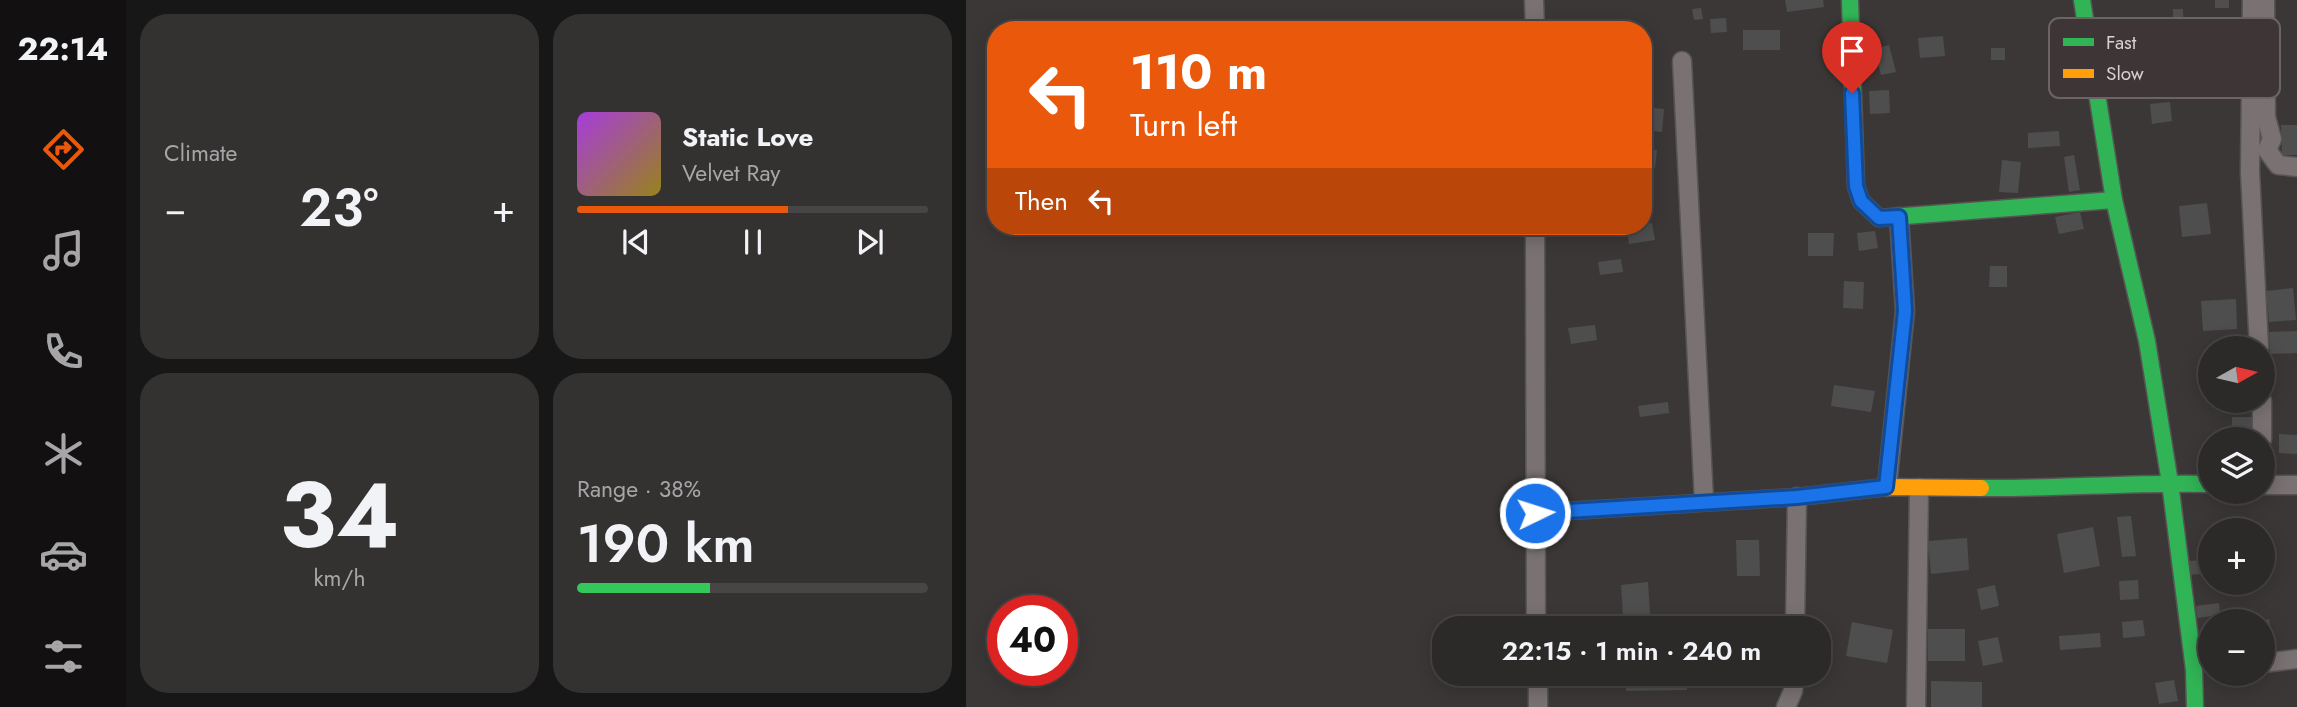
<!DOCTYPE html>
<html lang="en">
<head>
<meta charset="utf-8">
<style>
	body { margin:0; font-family:Jost,sans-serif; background:#343131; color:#f1f3f6; height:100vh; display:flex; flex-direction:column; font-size:26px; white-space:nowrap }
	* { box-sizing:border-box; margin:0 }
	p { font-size:23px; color:#a6a6a8 }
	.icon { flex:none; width:38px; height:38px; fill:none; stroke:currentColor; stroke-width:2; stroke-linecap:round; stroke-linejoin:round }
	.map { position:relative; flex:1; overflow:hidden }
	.side { display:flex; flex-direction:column; gap:14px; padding:14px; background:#181717; width:840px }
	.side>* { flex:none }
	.hud { position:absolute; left:21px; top:21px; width:665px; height:214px; border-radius:28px; box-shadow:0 4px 18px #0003,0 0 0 2px #484546; background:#ea580c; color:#fff; overflow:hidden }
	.needle { width:46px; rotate:82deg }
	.buttons { position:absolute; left:1232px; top:336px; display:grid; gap:14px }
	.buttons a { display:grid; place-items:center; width:77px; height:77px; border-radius:50%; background:#2c2929; box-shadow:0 4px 18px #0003,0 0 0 2px #484546; font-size:35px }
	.speed { position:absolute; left:21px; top:595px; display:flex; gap:14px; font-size:35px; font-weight:700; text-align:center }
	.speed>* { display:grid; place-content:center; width:91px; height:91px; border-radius:50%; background:#2c2929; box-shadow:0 4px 18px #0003,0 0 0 2px #484546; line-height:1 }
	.speed .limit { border:10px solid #d22; background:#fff; color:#111 }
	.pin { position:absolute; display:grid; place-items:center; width:60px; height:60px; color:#fff; margin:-72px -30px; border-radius:50% 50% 50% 0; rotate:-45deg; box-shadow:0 0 7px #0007 }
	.pin .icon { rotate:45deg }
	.me { position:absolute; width:77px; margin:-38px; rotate:86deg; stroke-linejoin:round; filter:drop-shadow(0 0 5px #0008) }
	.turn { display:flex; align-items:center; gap:24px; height:147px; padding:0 28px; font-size:32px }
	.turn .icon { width:91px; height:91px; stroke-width:2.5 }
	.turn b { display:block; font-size:49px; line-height:60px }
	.then { display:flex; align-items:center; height:66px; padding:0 28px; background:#0003; gap:14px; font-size:26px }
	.big { font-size:52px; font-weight:600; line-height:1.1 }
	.side .tile { flex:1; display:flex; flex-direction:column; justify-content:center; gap:10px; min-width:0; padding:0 24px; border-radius:28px; background:#343131 }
	.side .dial { align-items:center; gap:0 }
	.dial b { font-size:91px; line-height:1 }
	.song { display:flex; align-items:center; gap:21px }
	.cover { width:84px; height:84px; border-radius:10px; background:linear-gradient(135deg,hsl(280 70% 55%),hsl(50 70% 35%)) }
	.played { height:7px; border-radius:4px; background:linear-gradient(90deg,#ea580c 60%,#484546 60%) }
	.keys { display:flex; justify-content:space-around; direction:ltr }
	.heat { display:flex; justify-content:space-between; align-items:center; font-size:38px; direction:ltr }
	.charge { height:10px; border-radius:5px; background:linear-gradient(90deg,#34c759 38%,#484546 0) }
	.side .tiles { flex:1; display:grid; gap:14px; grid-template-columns:repeat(2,1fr) }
	.trip { position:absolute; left:466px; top:616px; width:399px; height:70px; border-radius:28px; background:#2c2929; box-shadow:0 4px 18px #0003,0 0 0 2px #484546; font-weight:600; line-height:70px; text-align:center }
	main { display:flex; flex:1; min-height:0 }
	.tabs { display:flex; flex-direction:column; width:126px; justify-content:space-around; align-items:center; background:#121010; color:#a6a6a8 }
	.tabs .icon { width:49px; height:49px }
	.tabs .selected { color:#ea580c }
	.tabs b { font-size:32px; color:#f1f3f6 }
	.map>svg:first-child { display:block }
	.building { fill:#4e4e4e }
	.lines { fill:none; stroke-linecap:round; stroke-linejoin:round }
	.street-casing { stroke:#565454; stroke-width:21 }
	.fast-casing { stroke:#565454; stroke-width:19 }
	.slow-casing { stroke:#565454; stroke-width:19 }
	.street { stroke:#797172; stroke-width:18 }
	.fast { stroke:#30b455; stroke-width:16 }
	.slow { stroke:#ff9f0a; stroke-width:16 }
	.route-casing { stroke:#114b97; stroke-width:18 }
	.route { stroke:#1a73e8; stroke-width:12 }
	.key { fill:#3d3536; stroke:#6b6465; stroke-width:2 }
	.key-label { font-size:19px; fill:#d6d1d2 }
</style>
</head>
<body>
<main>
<nav class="tabs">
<b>22:14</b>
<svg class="icon selected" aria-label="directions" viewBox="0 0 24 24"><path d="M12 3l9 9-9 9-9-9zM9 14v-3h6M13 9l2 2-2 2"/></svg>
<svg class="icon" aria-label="music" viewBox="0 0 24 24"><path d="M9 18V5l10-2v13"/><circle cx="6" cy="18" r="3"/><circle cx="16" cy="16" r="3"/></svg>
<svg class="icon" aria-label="phone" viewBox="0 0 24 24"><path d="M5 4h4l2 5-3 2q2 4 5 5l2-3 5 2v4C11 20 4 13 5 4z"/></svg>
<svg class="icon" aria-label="climate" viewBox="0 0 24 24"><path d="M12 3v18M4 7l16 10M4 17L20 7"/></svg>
<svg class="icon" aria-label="car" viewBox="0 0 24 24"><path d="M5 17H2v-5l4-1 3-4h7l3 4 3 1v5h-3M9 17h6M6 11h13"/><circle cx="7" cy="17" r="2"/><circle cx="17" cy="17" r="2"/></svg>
<svg class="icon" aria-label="filters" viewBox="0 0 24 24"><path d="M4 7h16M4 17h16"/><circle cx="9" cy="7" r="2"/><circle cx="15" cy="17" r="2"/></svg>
</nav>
<section class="side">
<div class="tiles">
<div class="tile"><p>Climate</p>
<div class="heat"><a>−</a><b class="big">23°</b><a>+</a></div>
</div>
<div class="tile">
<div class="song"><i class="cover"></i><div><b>Static Love</b><p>Velvet Ray</p></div></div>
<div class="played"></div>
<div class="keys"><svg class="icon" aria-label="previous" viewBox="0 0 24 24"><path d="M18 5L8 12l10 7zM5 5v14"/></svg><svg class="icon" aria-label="pause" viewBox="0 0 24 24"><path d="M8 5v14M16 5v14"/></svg><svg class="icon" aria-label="next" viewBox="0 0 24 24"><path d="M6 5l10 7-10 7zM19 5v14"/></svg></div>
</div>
<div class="tile dial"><b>34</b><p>km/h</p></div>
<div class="tile"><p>Range · 38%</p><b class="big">190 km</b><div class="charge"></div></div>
</div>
</section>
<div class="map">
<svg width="1331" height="707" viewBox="0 0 1331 707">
	<rect width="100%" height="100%" fill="#3b3737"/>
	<g class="building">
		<path d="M819 0H857L858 7 821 12Z"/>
		<rect x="1249" y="0" width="14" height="8"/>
		<path d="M735 8 737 19 728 20 726 9Z"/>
		<path d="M1207 9H1217L1218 33H1207Z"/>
		<path d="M1107 17 1114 46 1094 51 1087 22Z"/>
		<path d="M760 18 761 32 745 33 744 19Z"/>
		<rect x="777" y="30" width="37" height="20"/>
		<path d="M977 36 979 56 954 58 952 38Z"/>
		<path d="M923 45 930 72 915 75 908 49Z"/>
		<rect x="1025" y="48" width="14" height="12"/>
		<path d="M923 90 924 113 904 114 903 91Z"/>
		<path d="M1204 102 1206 121 1186 124 1184 104Z"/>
		<path d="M677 107 698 109 696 132 677 130Z"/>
		<path d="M1315 125H1331V155H1316Z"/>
		<path d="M1093 131 1094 146 1062 148V133Z"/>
		<path d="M677 149 691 150 689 168 677 166Z"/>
		<path d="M1108 155 1114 190 1103 192 1098 157Z"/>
		<path d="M1036 160 1055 162 1052 193 1033 192Z"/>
		<path d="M1241 203 1245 234 1216 237 1213 206Z"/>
		<path d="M1114 212 1118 229 1093 234 1089 217Z"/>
		<path d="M686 223 689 240 663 244 661 226Z"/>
		<path d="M909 231 912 248 893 251 891 233Z"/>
		<path d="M842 233H868L867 256H842Z"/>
		<path d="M655 259 657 272 634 275 632 262Z"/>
		<path d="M1024 266H1041V287H1023Z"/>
		<path d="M878 281 898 282 897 309 877 308Z"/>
		<path d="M1327 288 1330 320 1303 322 1300 291Z"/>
		<path d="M1270 299 1271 329 1237 331 1235 301Z"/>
		<path d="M629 325 631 340 605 344 602 328Z"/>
		<path d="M1331 331V353L1304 354 1303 332Z"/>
		<path d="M868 385 909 391 905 412 865 406Z"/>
		<path d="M702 402 703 413 674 417 672 406Z"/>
		<path d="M1266 417H1287L1288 439H1266Z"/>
		<path d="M1313 434 1331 435V454L1313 453Z"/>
		<path d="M1165 516 1170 556 1156 557 1151 517Z"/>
		<path d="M1127 527 1134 566 1098 573 1091 534Z"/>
		<path d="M1001 538 1003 570 965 574 962 541Z"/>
		<path d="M770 540H793L794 576H771Z"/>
		<path d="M1235 560V574L1224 575 1223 561Z"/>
		<path d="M1172 580 1173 599 1154 600 1153 581Z"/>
		<path d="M682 582 684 614 657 616 655 585Z"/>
		<path d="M1029 585 1033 606 1015 610 1011 589Z"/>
		<path d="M1253 603 1254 615 1231 618 1230 606Z"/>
		<path d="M1303 619 1305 630 1297 631V620Z"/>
		<path d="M1177 620 1179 636 1157 638 1156 622Z"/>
		<path d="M886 622 927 630 921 663 880 656Z"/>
		<rect x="962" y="629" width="37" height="32"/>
		<path d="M1134 633 1135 647 1094 650 1093 636Z"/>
		<path d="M1032 637 1037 662 1017 666 1012 641Z"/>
		<rect x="790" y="674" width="21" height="9"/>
		<path d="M660 675H720L721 690 660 691Z"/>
		<path d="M1208 680 1212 701 1193 704 1189 683Z"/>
		<path d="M965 681 1016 682V707H965Z"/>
	</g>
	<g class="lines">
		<defs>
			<g id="street">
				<path d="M568 0 569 30"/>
				<path d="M1286 0 1284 172 1293 348"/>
				<path d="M1299 0 1300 117 1306 139 1301 150 1312 165 1331 167"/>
				<path d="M716 61 738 501"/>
				<path d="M569 226 570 628"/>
				<path d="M1296 439V401"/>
				<path d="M1297 485H1331"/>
				<path d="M921 487 939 311 933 217"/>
				<path d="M829 628 831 497"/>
				<path d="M1297 663 1331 659"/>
				<path d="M572 674V707"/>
				<path d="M820 707 827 691 829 674"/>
				<path d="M950 707 953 488"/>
			</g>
			<g id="fast">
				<path d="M884 0 890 186 895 201 913 218 1148 200"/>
				<path d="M1116 0 1148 200 1181 341 1204 483 1228 670 1229 707"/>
				<path d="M1015 488C1092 489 1168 482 1244 484"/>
			</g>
			<path id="slow" d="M569 513 831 497 921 487 1015 488"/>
		</defs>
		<use href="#street" class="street-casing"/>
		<use href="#fast" class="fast-casing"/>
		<use href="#slow" class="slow-casing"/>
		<use href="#street" class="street"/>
		<use href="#fast" class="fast"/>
		<use href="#slow" class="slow"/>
	</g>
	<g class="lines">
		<defs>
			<path id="route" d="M569 513 831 497 920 487 939 311 933 217 913 218 895 201 890 186 886 93"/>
		</defs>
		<use href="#route" class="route-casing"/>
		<use href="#route" class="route"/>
	</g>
	<rect x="1083" y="18" width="231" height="80" rx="10" class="key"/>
	<rect x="1097" y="38" width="31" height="8" fill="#30b455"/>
	<rect x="1097" y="69" width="31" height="9" fill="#ff9f0a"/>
	<g class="key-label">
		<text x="1140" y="49">Fast</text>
		<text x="1140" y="80">Slow</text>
	</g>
</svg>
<div class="buttons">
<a><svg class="needle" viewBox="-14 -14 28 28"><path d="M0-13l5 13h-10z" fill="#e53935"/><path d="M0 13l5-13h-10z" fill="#a6a6a8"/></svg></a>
<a><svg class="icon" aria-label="layers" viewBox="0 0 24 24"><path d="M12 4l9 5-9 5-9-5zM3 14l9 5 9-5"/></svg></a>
<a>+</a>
<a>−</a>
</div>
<div class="speed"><div class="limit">40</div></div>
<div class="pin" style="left:886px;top:93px;background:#d93025"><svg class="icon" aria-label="arrive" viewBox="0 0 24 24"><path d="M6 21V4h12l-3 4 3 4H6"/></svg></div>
<svg class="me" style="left:569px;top:513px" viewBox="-20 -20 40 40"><circle r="17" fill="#1a73e8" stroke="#fff" stroke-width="3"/><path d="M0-11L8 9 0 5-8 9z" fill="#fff"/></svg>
<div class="trip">22:15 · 1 min · 240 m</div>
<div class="hud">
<div class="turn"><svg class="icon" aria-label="left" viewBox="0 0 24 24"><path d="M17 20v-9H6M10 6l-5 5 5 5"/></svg><div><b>110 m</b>Turn left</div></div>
<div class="then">Then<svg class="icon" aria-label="left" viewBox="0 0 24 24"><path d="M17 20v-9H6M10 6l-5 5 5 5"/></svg></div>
</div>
</div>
</main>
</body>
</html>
